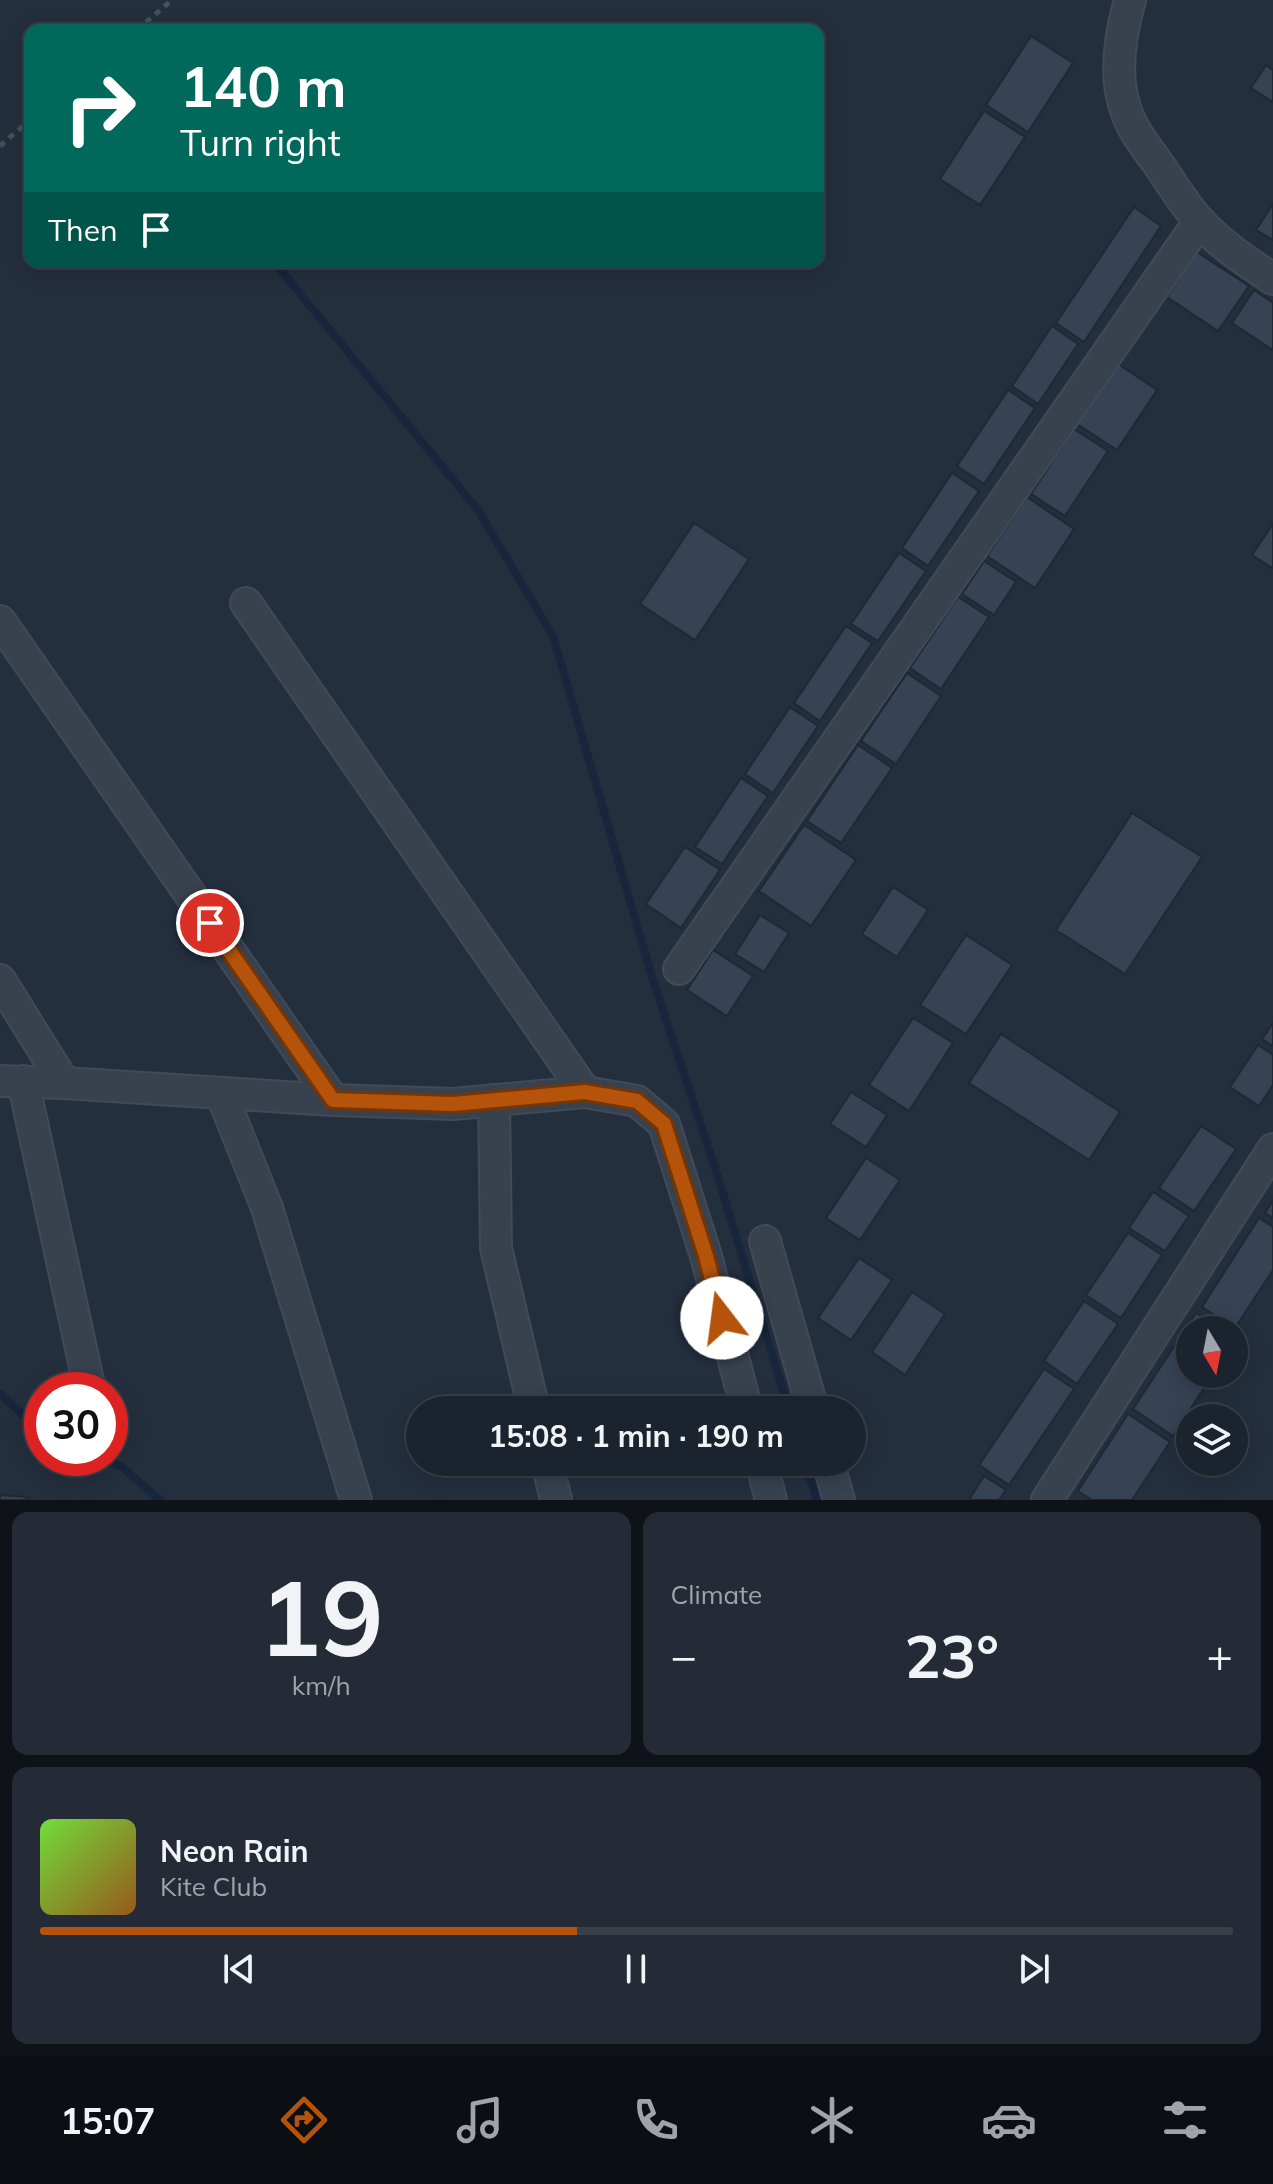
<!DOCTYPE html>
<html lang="en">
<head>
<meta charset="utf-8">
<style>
	body { margin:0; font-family:Mulish,sans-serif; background:#242b36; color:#f1f3f6; height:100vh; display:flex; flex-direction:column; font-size:30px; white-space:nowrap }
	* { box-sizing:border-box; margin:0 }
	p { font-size:26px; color:#a0a4aa }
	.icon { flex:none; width:44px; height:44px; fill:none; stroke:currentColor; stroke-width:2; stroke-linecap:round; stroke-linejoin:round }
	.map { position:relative; height:1500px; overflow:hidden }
	.sheet { display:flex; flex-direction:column; gap:12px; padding:12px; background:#0f1319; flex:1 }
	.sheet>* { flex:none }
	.hud { position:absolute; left:24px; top:24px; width:800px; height:244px; border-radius:16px; box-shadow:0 4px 20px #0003,0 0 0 2px #39404a; background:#00695c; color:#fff; overflow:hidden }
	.needle { width:52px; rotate:170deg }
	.fabs { position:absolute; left:1176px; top:1316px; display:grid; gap:16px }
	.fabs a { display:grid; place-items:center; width:72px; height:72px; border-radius:50%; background:#1b232e; box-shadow:0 4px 20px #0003,0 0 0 2px #39404a; font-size:40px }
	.speed { position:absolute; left:24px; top:1372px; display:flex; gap:16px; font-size:40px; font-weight:700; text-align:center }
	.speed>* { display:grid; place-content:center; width:104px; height:104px; border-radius:50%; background:#1b232e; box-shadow:0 4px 20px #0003,0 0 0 2px #39404a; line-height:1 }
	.speed .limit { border:12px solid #d22; background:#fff; color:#111 }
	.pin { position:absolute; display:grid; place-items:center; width:68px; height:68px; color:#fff; margin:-34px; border:4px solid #fff; border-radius:50%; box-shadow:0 2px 8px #0007 }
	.me { position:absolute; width:88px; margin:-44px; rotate:345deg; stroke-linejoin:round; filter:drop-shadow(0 0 6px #0008) }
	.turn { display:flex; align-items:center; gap:28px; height:168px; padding:0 24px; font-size:36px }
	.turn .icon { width:104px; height:104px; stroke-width:2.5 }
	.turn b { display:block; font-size:56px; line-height:68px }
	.then { display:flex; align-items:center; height:76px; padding:0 24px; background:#0003; gap:16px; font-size:30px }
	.big { font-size:60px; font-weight:700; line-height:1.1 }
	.sheet .tile { flex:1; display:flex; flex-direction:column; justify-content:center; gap:12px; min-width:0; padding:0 28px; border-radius:16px; background:#242b36 }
	.sheet .dial { align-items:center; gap:0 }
	.dial b { font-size:104px; line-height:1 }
	.song { display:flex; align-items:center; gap:24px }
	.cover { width:96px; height:96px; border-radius:12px; background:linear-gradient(135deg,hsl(100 70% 55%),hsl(30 70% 35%)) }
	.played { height:8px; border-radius:4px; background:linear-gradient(90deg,#b45309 45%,#39404a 45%) }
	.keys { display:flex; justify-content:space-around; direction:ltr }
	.heat { display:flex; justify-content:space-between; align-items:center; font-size:44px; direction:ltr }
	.sheet .tiles { flex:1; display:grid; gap:12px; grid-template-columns:1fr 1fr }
	.tile:last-child { grid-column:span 2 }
	.trip { position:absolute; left:406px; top:1396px; width:460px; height:80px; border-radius:40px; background:#1b232e; box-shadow:0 4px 20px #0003,0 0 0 2px #39404a; font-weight:700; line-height:80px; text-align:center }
	.menu { display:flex; height:128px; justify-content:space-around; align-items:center; background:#0b0e12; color:#a0a4aa }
	.menu .icon { width:56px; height:56px }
	.menu .current { color:#b45309 }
	.menu b { font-size:36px; color:#f1f3f6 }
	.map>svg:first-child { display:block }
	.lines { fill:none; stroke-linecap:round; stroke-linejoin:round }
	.stream { stroke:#17263c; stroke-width:8 }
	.building { fill:#364354; stroke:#1f2835; stroke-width:2 }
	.street-casing { stroke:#414a57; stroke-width:34 }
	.path { stroke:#3f5557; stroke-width:5; stroke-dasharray:6 6; stroke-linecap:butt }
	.street { stroke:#38414e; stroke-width:30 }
	.route-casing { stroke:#753606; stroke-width:20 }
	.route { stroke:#b45309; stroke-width:14 }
</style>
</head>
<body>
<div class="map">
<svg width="1273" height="1500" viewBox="0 0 1273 1500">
	<rect width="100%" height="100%" fill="#242f3e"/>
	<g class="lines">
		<g class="stream">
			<path d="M274 262 478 510 553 636 652 977 717 1174 789 1410"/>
			<path d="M0 1394 42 1432"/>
			<path d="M100 1458 122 1467 160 1500"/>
			<path d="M805 1462 817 1500"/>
		</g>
	</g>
	<g class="building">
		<path d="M1031 36 1073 63 1028 132 986 105Z"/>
		<path d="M1266 65 1273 70V102L1251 88Z"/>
		<path d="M984 111 1025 137 980 205 940 179Z"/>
		<path d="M1273 204V240L1256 230Z"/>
		<path d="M1134 207 1161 226 1084 342 1056 323Z"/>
		<path d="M1197 252 1249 286 1218 331 1167 297Z"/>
		<path d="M1254 290 1273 303V350L1232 323Z"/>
		<path d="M1052 326 1078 344 1038 404 1012 386Z"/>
		<path d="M1118 364 1157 390 1117 450 1077 424Z"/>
		<path d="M1008 390 1035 408 984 484 957 466Z"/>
		<path d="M1074 429 1108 451 1065 516 1031 494Z"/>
		<path d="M952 473 979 491 928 566 902 548Z"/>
		<path d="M1027 497 1074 529 1035 588 987 556Z"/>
		<path d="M694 523 749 559 695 640 640 604Z"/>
		<path d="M1273 524V566L1272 568 1252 555Z"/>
		<path d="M899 553 926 571 878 641 851 624Z"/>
		<path d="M984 561 1016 582 994 615 962 594Z"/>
		<path d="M958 597 989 617 941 689 910 668Z"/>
		<path d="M846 626 872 643 820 721 794 703Z"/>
		<path d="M907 673 941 696 896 764 861 741Z"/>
		<path d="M790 707 818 726 773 793 745 774Z"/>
		<path d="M858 745 892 768 841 843 807 821Z"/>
		<path d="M741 778 768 796 722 864 695 847Z"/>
		<path d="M1132 813 1202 857 1125 974 1056 930Z"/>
		<path d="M804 825 856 860 811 926 759 891Z"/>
		<path d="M685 847 720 870 681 928 646 904Z"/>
		<path d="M893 887 928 910 897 957 862 934Z"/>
		<path d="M760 915 789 933 764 972 735 954Z"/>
		<path d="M966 935 1012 965 966 1034 920 1005Z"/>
		<path d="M713 950 753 976 727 1016 687 990Z"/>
		<path d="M913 1018 953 1043 909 1111 869 1085Z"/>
		<path d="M1273 1023V1046L1262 1039Z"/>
		<path d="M1001 1034 1120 1112 1089 1160 969 1083Z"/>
		<path d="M1258 1045 1273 1055V1085L1259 1106 1230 1087Z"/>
		<path d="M851 1092 887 1115 866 1147 830 1124Z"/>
		<path d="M1201 1126 1236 1149 1194 1211 1159 1188Z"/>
		<path d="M866 1158 900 1180 860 1240 826 1218Z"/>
		<path d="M1153 1192 1189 1216 1165 1251 1129 1228Z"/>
		<path d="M1273 1201V1218L1265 1213Z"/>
		<path d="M1259 1218 1273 1227V1270L1235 1328 1202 1307Z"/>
		<path d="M1128 1233 1162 1255 1121 1318 1086 1295Z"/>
		<path d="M859 1258 892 1280 851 1340 818 1318Z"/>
		<path d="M912 1292 945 1314 905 1375 872 1352Z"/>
		<path d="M1084 1301 1118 1324 1077 1384 1044 1361Z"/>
		<path d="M1196 1313 1223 1330H1190V1374H1213L1173 1436 1133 1409Z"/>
		<path d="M1044 1369 1074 1389 1009 1485 979 1465Z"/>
		<path d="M1128 1414 1170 1442 1132 1500H1092L1078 1491Z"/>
		<path d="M984 1476 1006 1490 999 1500H969Z"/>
		<path d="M0 1495 27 1497 26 1500H0Z"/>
	</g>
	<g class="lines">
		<defs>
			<g id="street">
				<path d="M1130 0C1121 32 1114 71 1124 104 1129 125 1144 145 1157 162 1171 182 1184 205 1200 222 1221 245 1247 262 1273 279"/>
				<path d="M246 603 585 1092"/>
				<path d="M0 621 333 1100"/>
				<path d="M679 969 1199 222"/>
				<path d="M0 980 64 1083"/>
				<path d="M0 1081 64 1083 333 1100 453 1104 585 1092 637 1101 664 1124 706 1256 747 1410"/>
				<path d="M23 1081 90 1390"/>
				<path d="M221 1093 267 1208 356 1500"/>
				<path d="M494 1100 496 1248 534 1410"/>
				<path d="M765 1241 813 1410"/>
				<path d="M547 1462 556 1500"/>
				<path d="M761 1462 771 1500"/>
				<path d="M828 1462 839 1500"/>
				<path d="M1047 1500 1273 1149"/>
			</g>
		</defs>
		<use href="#street" class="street-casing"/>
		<g class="path">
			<path d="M137 30 172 0"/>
			<path d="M0 146 30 120"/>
		</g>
		<use href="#street" class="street"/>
	</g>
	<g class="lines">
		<defs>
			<path id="route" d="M210 923 333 1100 453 1104 585 1092 637 1101 664 1124 706 1256 722 1318"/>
		</defs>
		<use href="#route" class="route-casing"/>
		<use href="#route" class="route"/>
	</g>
</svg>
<div class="fabs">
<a><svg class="needle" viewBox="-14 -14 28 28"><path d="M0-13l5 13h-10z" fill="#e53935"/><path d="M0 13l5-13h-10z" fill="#a0a4aa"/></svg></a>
<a><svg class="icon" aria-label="layers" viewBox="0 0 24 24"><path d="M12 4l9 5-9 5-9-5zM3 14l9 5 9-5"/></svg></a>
</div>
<div class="speed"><div class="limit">30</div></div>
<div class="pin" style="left:210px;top:923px;background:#d93025"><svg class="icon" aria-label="arrive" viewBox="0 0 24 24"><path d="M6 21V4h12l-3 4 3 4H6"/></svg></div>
<svg class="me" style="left:722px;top:1318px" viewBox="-20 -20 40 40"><circle r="19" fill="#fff"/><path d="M0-13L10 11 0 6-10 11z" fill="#b45309"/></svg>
<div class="trip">15:08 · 1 min · 190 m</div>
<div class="hud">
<div class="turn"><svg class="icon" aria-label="right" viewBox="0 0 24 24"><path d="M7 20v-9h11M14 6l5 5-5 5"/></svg><div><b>140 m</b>Turn right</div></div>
<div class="then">Then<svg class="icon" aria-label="arrive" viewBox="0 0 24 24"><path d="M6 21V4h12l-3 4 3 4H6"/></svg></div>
</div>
</div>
<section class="sheet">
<div class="tiles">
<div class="tile dial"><b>19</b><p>km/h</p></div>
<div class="tile"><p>Climate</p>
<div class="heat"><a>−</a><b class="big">23°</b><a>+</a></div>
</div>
<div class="tile">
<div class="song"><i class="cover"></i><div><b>Neon Rain</b><p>Kite Club</p></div></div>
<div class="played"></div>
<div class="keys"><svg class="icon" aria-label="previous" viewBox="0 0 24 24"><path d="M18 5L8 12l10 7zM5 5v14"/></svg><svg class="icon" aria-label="pause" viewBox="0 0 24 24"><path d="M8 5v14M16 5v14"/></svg><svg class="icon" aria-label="next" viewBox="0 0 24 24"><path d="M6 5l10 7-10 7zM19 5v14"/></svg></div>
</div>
</div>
</section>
<nav class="menu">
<b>15:07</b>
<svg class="icon current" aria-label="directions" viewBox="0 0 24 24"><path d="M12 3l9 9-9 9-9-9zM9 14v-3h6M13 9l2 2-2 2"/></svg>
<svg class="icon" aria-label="music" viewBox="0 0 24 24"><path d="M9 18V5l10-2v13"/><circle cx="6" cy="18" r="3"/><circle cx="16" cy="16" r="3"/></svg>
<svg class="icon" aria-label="phone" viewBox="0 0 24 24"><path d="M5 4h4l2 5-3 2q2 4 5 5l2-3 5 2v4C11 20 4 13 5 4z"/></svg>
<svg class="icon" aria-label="climate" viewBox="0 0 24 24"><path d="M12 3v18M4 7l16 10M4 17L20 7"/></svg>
<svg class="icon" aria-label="car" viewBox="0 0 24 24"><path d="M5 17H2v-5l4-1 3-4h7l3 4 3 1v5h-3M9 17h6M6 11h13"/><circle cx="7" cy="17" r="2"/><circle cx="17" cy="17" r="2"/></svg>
<svg class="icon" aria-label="filters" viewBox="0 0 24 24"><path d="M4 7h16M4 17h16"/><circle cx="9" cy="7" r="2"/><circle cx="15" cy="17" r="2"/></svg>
</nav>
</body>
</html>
